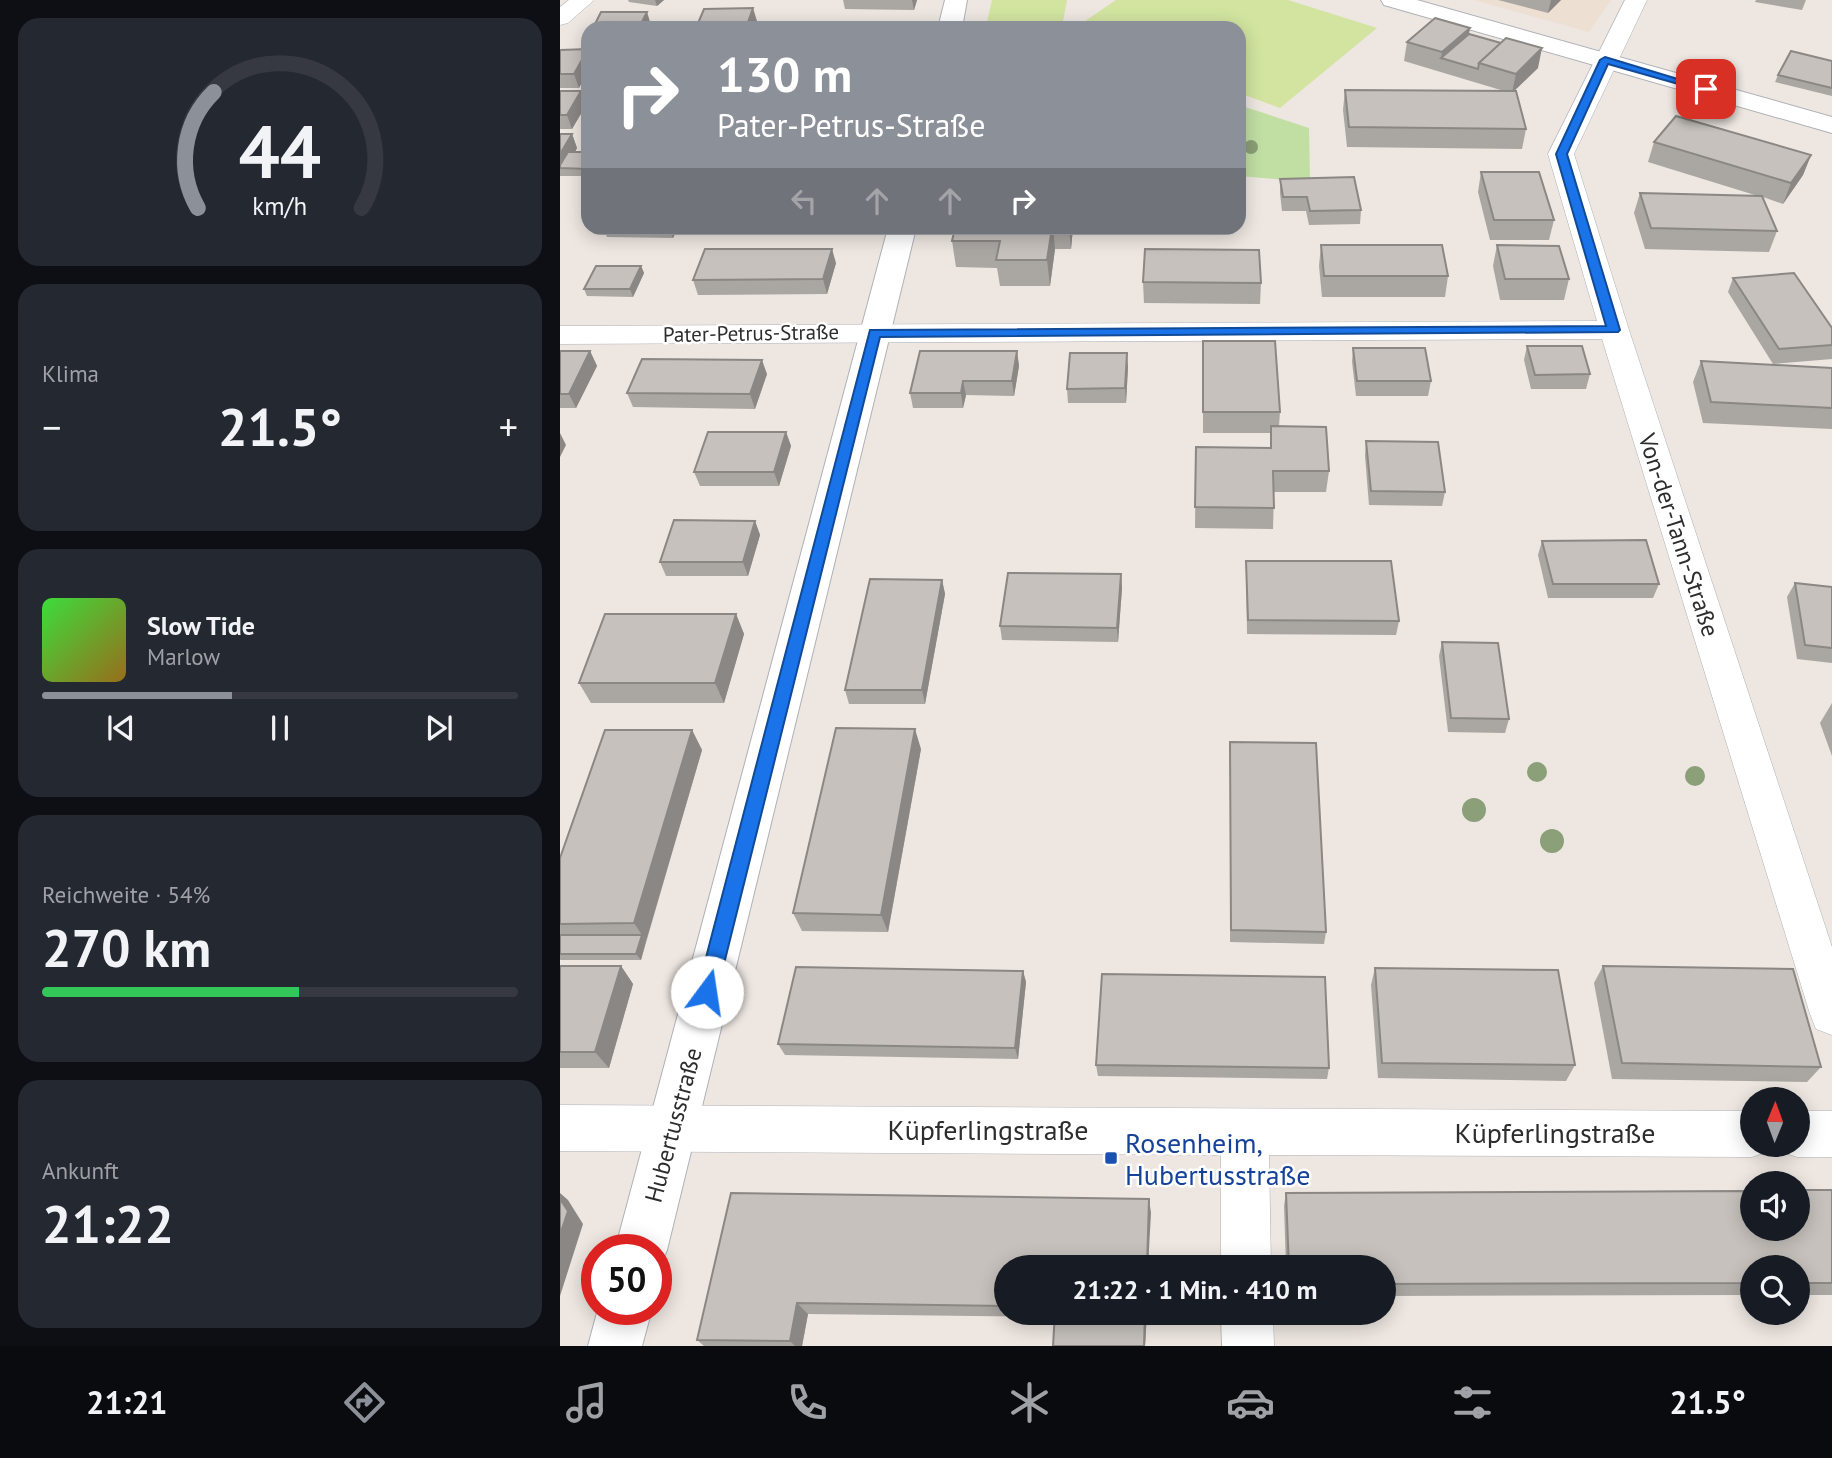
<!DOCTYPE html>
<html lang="de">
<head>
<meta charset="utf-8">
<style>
	body { margin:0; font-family:"PT Sans",sans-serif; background:#242831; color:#f1f3f6; height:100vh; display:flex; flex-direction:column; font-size:26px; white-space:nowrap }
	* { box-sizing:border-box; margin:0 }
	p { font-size:23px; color:#9ea1a6 }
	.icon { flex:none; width:38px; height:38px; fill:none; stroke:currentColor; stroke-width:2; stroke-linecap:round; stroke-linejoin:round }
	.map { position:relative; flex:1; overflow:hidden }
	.side { display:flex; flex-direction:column; gap:18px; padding:18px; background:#0d0f14; width:560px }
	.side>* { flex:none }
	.banner { position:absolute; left:21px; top:21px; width:665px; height:214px; border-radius:21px; box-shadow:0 4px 18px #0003; background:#8c9099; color:#fff; overflow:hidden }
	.needle { width:46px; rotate:1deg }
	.buttons { position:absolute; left:1180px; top:1087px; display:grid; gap:14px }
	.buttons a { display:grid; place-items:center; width:70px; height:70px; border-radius:50%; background:#171b24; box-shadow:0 4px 18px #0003; font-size:35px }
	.speed { position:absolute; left:21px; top:1234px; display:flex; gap:14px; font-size:35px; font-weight:700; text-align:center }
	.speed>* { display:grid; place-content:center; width:91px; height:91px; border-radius:50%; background:#171b24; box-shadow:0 4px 18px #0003; line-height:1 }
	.speed .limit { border:10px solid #d22; background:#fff; color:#111 }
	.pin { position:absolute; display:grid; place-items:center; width:60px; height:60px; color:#fff; margin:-30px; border-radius:14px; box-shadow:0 4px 10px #0006 }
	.me { position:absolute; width:77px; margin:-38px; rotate:14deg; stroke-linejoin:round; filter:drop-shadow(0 0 5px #0008) }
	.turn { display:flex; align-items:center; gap:24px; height:147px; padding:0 21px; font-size:32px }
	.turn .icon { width:91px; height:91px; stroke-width:2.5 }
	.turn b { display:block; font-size:49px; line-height:60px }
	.lanes { display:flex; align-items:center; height:66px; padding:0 21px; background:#0003; justify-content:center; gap:35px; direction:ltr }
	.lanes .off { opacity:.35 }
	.big { font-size:52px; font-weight:700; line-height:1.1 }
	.side .tile { flex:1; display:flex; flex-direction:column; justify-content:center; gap:10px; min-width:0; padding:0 24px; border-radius:21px; background:#242831 }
	.side .dial { align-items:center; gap:0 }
	.dial svg { height:182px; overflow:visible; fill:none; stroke:#363941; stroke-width:7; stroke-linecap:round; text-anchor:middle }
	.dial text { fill:#f1f3f6; stroke:none }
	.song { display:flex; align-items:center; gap:21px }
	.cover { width:84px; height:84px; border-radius:10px; background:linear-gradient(135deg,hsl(120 70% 55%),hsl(40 70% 35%)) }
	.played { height:7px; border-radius:4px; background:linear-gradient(90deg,#8c9099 40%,#363941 40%) }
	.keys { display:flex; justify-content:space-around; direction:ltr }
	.heat { display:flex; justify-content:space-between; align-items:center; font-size:38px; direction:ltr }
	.charge { height:10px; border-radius:5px; background:linear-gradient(90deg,#34c759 54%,#363941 0) }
	.trip { position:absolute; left:434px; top:1255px; width:402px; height:70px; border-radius:35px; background:#171b24; box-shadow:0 4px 18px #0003; font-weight:700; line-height:70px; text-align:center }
	.dock { display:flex; height:112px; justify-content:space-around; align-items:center; background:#090b0e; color:#9ea1a6 }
	.dock .icon { width:49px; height:49px }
	.dock .current { color:#8c9099 }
	.dock b { font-size:32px; color:#f1f3f6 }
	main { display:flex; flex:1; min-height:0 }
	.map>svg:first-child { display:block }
	.education { fill:#ede0d3 }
	.green { fill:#c1dea3 }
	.pitch { fill:#d2e4a0 }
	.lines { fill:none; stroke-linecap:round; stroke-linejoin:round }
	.minor-casing { stroke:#aeb1b8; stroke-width:1 }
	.secondary-casing { stroke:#aeb1b8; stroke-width:2 }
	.minor { fill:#fff; fill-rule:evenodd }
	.secondary { fill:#fff; fill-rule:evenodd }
	.tree { fill:#8b9f78 }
	.wall { fill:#aaa6a2 }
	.shaded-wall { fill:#8b8784 }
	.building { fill:#c6c1bc; stroke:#8b8784; stroke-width:2 }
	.route { fill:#1a73e8; stroke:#114b97; stroke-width:2 }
	.transit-dot { fill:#1a4fb4; stroke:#fff; stroke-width:2.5 }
	.labels { text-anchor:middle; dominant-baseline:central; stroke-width:5; stroke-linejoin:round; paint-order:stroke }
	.far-street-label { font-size:21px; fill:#2d2d2d; stroke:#fff }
	.street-label { font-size:24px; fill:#2d2d2d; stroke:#fff }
	.near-street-label { font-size:28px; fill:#2d2d2d; stroke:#fff }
	.near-transit-label { font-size:28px; fill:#164399; stroke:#fff; text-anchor:start }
</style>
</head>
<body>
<main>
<section class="side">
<div class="tile dial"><svg viewBox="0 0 100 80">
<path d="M14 69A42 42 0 1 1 86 69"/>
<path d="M14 69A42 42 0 0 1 21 18" stroke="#8c9099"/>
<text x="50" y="56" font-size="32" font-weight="700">44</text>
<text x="50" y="72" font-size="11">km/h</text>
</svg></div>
<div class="tile"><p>Klima</p>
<div class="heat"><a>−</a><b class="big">21.5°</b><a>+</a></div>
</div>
<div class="tile">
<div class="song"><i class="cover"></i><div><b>Slow Tide</b><p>Marlow</p></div></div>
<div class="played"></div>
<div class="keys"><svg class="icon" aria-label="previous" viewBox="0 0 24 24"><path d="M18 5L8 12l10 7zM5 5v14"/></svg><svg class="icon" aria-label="pause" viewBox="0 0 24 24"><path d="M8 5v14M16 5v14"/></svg><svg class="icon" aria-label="next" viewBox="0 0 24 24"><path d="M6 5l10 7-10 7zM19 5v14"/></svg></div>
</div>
<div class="tile"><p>Reichweite · 54%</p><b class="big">270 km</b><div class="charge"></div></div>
<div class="tile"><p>Ankunft</p><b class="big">21:22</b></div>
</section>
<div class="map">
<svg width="1272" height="1346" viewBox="0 0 1272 1346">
	<rect width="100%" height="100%" fill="#ede6e1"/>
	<path class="education" d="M914 0H1051L1029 32Z"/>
	<path class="green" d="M679 105 749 128 750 182 679 176Z"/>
	<g class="pitch">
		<path d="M432 0H507L502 27 426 26Z"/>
		<path d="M556 0H728L817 28 720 108 679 93V28H515Z"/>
	</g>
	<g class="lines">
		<defs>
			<g id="minor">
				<path d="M9 0H34L8 23 0 25V7Z"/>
				<path d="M1065 0H1087L1014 154 1069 330 1272 947V1035L1256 1029 1250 1014 1042 339 0 344V326L1037 321 988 154Z"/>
				<path d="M0 1105 1192 1111V1144H1211L1209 1151 1192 1157 709 1155 711 1267H661V1155L0 1151Z"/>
				<path d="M1237 1111H1272V1157H1237L1220 1151 1218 1144H1237Z"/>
				<path d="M661 1312H713L714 1346H662Z"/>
			</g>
			<g id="secondary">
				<path d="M385 0H407L402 28H378Z"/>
				<path d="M821 0H857L1272 117V133L824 5Z"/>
				<path d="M328 228H356L107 1250 99 1268 96 1270V1250H55Z"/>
				<path d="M38 1309H92L82 1346H28Z"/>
			</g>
		</defs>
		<use href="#minor" class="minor-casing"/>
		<use href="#secondary" class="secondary-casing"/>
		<use href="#minor" class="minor"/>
		<use href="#secondary" class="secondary"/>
	</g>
	<g class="tree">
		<circle cx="691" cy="147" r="7"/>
		<circle cx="977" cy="772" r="10"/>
		<circle cx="1135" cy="776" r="10"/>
		<circle cx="914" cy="810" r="12"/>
		<circle cx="992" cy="841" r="12"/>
	</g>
	<g class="wall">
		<path d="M68 0H104L97 6 69 2Z"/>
		<path d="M283 0H357L354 10 285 9Z"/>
		<path d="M938 0H1001L988 13Z"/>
		<path d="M1196 0H1246L1242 10 1195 2Z"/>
		<path d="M909 34 978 68 954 91 966 129 962 149 787 147 783 110 785 90 944 91 844 61 847 42Z"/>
		<path d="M28 49 19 88H0V50Z"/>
		<path d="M1272 61V96L1215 82 1218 75Z"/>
		<path d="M0 91H21L26 105 12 129H0Z"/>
		<path d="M0 134H12L17 148 15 152H28V176H0Z"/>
		<path d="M1094 142 1251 155 1243 175 1223 204 1203 197 1217 231 1209 252 1085 249 1074 213 1080 193 1198 196 1088 162Z"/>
		<path d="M921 172 994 220 989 240H930L918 192Z"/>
		<path d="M720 179 801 210 800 224 749 225 746 211H722L720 193Z"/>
		<path d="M43 228H118L113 238 47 237Z"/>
		<path d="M126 228H179L177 231H127Z"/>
		<path d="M395 228H513L511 249H495L490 286H440L437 268 396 267 392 241Z"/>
		<path d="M761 245 888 276 885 297H762L759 266Z"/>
		<path d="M937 245 1009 279 1004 300H940L933 266Z"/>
		<path d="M276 263 267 294 138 295 133 280Z"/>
		<path d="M81 266 84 273 73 297 27 296 24 289Z"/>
		<path d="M1173 278 1272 328V359L1213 364 1168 292Z"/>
		<path d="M583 282 701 283 700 304 584 303Z"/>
		<path d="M643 341 720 412 719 426 769 471 766 492H714L713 529 635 528 636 447 710 448V433H643Z"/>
		<path d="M967 346 1030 374 1026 389H971L964 360Z"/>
		<path d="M793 348 871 381 868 396H796L792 362Z"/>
		<path d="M0 351H30L37 366 16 408H0Z"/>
		<path d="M457 351 459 366 454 396 406 395 403 408H353L350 393Z"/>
		<path d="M1141 361 1272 368V429L1143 423 1133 382Z"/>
		<path d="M568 367 566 403H508L507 389Z"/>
		<path d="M207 374 195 409 73 407 67 393Z"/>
		<path d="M226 432 231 446 219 486H140L134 472Z"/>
		<path d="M806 441 885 492 882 506 809 505 805 456Z"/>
		<path d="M195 521 200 535 188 576H106L100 562Z"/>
		<path d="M982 541 1099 584 1093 598H988L978 555Z"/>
		<path d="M686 561 839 621 836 635 687 634Z"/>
		<path d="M561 574 562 588 558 642 442 640 440 626Z"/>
		<path d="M382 580 385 594 365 704H289L285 690Z"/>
		<path d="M1235 583 1272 587V663L1237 659 1227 597Z"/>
		<path d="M176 614 184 634 164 703H31L19 683Z"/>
		<path d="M882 642 949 719 945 733 888 732 879 656Z"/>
		<path d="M1272 703V756L1260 723Z"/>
		<path d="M132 730 142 750 81 960H0V858Z"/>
		<path d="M361 749 328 932 242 931 233 913Z"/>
		<path d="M670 756 766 932 764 944 670 942Z"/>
		<path d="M0 966H61L73 984 49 1068H0Z"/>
		<path d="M1043 966 1261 1067 1247 1082 1052 1079 1034 983Z"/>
		<path d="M815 968 1015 1065 1006 1081 818 1078 811 985Z"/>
		<path d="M463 971 466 982 458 1059 225 1055 218 1044Z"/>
		<path d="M536 1065 769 1068 767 1079 538 1076Z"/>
		<path d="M1272 1190V1295H1237V1267H1192V1295L824 1296V1267H726L724 1206 726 1193Z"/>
		<path d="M171 1193 591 1213 446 1267V1312H587L585 1346H493L495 1317 248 1314 242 1346H144L137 1340Z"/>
	</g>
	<g class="shaded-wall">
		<path d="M95 0H104L97 6Z"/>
		<path d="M352 0H357L354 10Z"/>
		<path d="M991 0H1001L988 13Z"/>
		<path d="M193 8 197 21 194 28H186Z"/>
		<path d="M87 12 91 25 90 28H79Z"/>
		<path d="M910 28 907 47 881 58 879 72 882 52Z"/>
		<path d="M982 48 978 68 952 93 956 74Z"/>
		<path d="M28 50V72L19 88 14 74Z"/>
		<path d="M21 91 26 105 12 129 7 115Z"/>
		<path d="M12 134 17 148 5 169 0 168V154Z"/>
		<path d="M1251 155 1243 175 1223 204 1231 183Z"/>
		<path d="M109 228H118L113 238Z"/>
		<path d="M492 228H493L495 249 490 286 487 260Z"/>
		<path d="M509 228H513L511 249Z"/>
		<path d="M272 249 276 263 267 294 263 279Z"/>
		<path d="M81 266 84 273 73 297 70 289Z"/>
		<path d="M30 351 37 366 16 408 9 394Z"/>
		<path d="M457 351 459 366 454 396 452 381Z"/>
		<path d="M567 353 568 367 566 403 565 388Z"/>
		<path d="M202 360 207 374 195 409 190 394Z"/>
		<path d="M403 381 406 395 403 408 401 393Z"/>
		<path d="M226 432 231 446 219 486 214 472Z"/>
		<path d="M0 433 6 445 0 457Z"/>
		<path d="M195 521 200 535 188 576 183 562Z"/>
		<path d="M561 574 562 588 558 642 557 628Z"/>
		<path d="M382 580 385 594 365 704 362 690Z"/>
		<path d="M176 614 184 634 164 703 155 683Z"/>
		<path d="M355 729 361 749 328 932 321 915Z"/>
		<path d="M132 730 142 750 86 941 74 923Z"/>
		<path d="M82 935 86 941 81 960 76 954Z"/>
		<path d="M61 966 73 984 49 1068 35 1052Z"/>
		<path d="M463 971 466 982 458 1059 455 1048Z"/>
		<path d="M0 1193 8 1200 23 1224 0 1296Z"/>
		<path d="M589 1199 591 1213 588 1267H587Z"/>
		<path d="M237 1303 248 1314 242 1346H235L230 1341Z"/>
		<path d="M585 1312H587L585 1346H584Z"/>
	</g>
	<g class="building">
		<path d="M193 8 186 28H136L144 9Z"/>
		<path d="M41 12H87L79 28H33Z"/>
		<path d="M875 18 910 28 882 52 847 42Z"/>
		<path d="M909 34 941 43 919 63 918 69 881 58Z"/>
		<path d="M946 38 982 48 956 74 919 63Z"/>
		<path d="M28 49 14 74H0V50Z"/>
		<path d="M1231 51 1272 61V88L1218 75Z"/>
		<path d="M785 90 956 91 966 129 789 127Z"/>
		<path d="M0 91H21L7 115H0Z"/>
		<path d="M1116 116 1251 155 1231 183 1094 142Z"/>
		<path d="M0 134H12L0 154Z"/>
		<path d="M8 152H28V169L0 168V165Z"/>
		<path d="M921 172H979L994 220H934Z"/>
		<path d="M794 177 801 210 750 211 747 197H723L720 179Z"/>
		<path d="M1080 193 1202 196 1217 231 1091 228Z"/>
		<path d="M395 228H492L487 260H436L440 241H392Z"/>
		<path d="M761 245H882L888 276H764Z"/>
		<path d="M937 245 999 246 1009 279H945Z"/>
		<path d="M145 249H272L263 279 133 280Z"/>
		<path d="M585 249 699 250 701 283 583 282Z"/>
		<path d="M36 266H81L70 289H24Z"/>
		<path d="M1234 273 1272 328V345L1219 349 1173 278Z"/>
		<path d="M643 341H715L720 412H643Z"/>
		<path d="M967 346H1022L1030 374 975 375Z"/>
		<path d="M793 348H865L871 381H797Z"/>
		<path d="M0 351H30L9 394H0Z"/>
		<path d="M360 351H457L452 381H403L401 393H350Z"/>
		<path d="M510 353H567L565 388 507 389Z"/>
		<path d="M82 359 202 360 190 394 67 393Z"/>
		<path d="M1141 361 1272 368V408L1151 402Z"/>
		<path d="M711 426 766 427 769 471H713L714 508 635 507 636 447 711 448Z"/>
		<path d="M148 432H226L214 472H134Z"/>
		<path d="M806 441 878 442 885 492 811 491Z"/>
		<path d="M114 520 195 521 183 562H100Z"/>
		<path d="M1086 540 1099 584H993L982 541Z"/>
		<path d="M686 561H831L839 621 688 620Z"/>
		<path d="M448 573 561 574 557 628 440 626Z"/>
		<path d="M310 579 382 580 362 690H285Z"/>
		<path d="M1235 583 1272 587V648L1245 645Z"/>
		<path d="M45 614H176L155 683H19Z"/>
		<path d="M882 642 938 643 949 719 891 718Z"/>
		<path d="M276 728 355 729 321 915 233 913Z"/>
		<path d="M45 730H132L74 923 0 924V858Z"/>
		<path d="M670 742 756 743 766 932 671 930Z"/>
		<path d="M0 935H82L76 954H0Z"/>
		<path d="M0 966H61L35 1052H0Z"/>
		<path d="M1043 966 1233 969 1261 1067 1062 1063Z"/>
		<path d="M236 967 463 971 455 1048 218 1044Z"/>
		<path d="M815 968 998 970 1015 1065 822 1063Z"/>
		<path d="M542 974 765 977 769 1068 536 1065Z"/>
		<path d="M1237 1190H1272V1283H1237V1267H1192V1283L824 1284V1267H729L726 1193 1192 1191V1228H1237Z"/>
		<path d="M171 1193 589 1199 587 1267H446V1306L237 1303 230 1341 137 1340Z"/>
		<path d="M0 1199 8 1211 0 1235Z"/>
		<path d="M495 1312H585L584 1346H493Z"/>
	</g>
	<path class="route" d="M1045 57 1151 89 1146 92 1048 64 1007 154 1060 330 1058 332 320 337 157 992 154 999 147 1001 140 999 137 992 310 330 1046 326 996 154 1040 60Z"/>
	<rect class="transit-dot" x="544" y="1151" width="14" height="14" rx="3.5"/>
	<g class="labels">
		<g class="far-street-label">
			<text transform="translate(191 333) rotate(-1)">Pater-Petrus-Straße</text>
		</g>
		<g class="street-label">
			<text transform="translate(1119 535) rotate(72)">Von-der-Tann-Straße</text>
			<text transform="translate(113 1125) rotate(-75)">Hubertusstraße</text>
		</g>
		<g class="near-street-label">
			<text x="428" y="1129">Küpferlingstraße</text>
			<text x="995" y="1132">Küpferlingstraße</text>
		</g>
		<g class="near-transit-label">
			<text x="565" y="1142">Rosenheim,<tspan x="565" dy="32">Hubertusstraße</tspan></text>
		</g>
	</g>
</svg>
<div class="buttons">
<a><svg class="needle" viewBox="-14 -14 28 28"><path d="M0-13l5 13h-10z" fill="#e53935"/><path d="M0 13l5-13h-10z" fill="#9ea1a6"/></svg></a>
<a><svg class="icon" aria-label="sound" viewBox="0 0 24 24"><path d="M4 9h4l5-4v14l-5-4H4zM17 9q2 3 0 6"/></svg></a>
<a><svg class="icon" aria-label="search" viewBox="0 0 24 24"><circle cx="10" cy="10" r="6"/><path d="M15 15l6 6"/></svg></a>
</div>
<div class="speed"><div class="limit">50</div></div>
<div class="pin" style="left:1146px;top:89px;background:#d93025"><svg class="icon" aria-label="arrive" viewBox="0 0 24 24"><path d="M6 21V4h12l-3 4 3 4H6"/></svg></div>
<svg class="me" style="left:147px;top:992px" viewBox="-20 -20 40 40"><circle r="19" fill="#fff"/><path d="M0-13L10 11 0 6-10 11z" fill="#1a73e8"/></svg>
<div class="trip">21:22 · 1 Min. · 410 m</div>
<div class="banner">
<div class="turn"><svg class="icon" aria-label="right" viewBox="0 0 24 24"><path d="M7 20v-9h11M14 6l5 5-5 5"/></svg><div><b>130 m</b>Pater-Petrus-Straße</div></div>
<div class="lanes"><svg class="icon off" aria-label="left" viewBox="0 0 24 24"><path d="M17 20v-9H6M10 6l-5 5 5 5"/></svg><svg class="icon off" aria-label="ahead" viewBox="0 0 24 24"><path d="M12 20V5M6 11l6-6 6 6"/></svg><svg class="icon off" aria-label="ahead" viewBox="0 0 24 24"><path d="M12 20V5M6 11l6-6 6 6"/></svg><svg class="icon" aria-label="right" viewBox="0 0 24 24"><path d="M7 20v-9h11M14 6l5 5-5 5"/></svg></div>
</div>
</div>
</main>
<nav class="dock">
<b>21:21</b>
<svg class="icon current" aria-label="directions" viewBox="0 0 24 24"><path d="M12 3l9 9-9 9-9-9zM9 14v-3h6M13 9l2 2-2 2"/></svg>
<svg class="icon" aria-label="music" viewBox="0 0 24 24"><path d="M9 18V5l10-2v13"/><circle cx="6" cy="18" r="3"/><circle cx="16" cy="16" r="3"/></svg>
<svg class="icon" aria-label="phone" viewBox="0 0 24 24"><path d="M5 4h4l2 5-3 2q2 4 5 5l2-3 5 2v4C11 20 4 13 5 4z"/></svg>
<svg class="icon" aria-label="climate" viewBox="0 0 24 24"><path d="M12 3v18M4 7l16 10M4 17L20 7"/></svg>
<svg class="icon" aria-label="car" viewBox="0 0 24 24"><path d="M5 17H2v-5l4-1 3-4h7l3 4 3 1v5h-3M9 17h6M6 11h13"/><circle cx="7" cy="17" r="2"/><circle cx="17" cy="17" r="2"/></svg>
<svg class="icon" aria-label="filters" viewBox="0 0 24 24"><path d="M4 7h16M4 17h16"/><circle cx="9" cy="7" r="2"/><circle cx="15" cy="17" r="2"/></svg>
<b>21.5°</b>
</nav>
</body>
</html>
